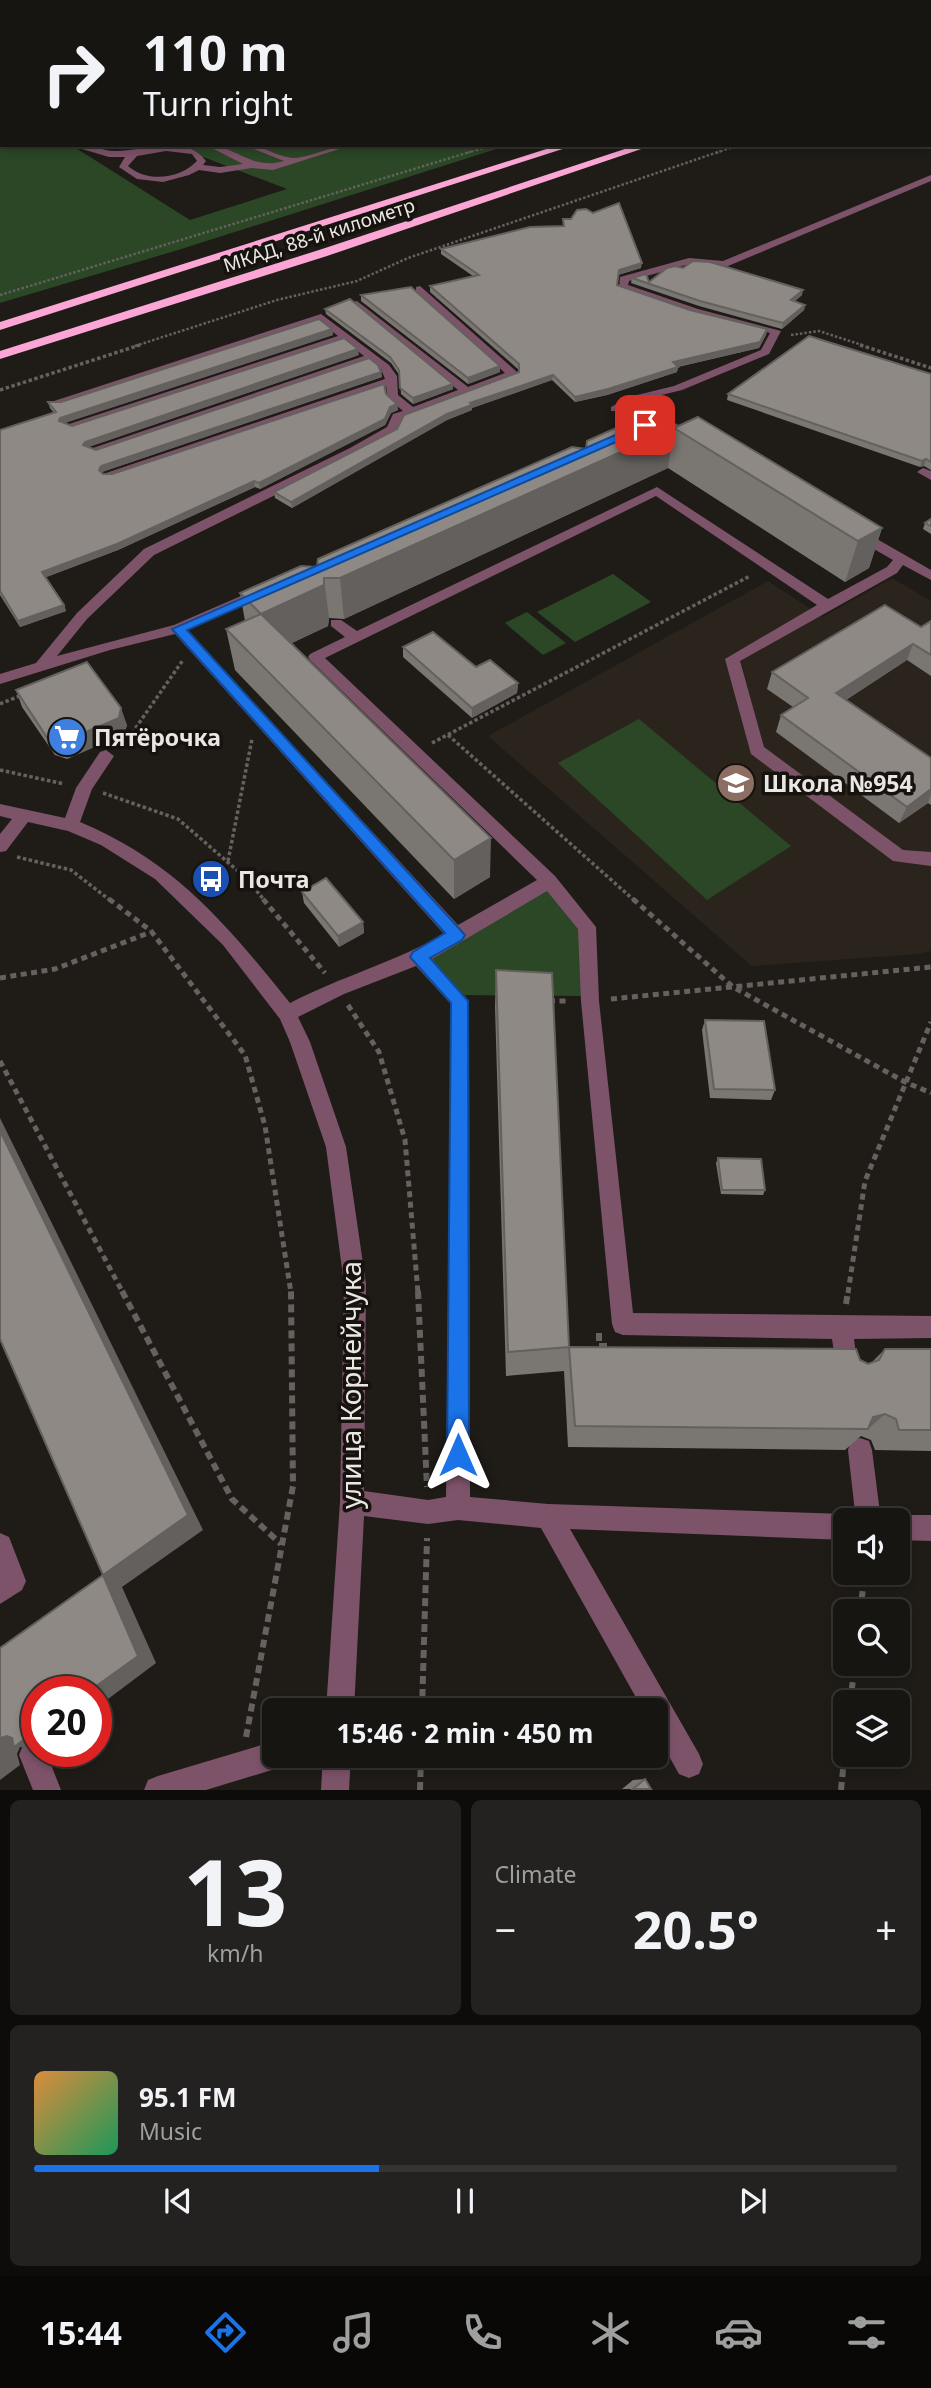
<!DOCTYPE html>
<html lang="en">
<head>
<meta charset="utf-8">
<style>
	body { margin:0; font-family:"Noto Sans",sans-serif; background:#242220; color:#f1f3f6; height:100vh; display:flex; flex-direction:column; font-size:26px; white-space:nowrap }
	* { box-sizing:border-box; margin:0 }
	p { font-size:23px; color:#9e9f9f }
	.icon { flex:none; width:38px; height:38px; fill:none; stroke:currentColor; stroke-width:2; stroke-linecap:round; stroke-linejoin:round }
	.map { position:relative; height:1790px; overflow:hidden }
	.side { display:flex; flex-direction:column; gap:10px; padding:10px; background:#0d0c0a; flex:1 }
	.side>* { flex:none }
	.hud { position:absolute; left:0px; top:0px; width:931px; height:147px; box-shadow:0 4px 10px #0003,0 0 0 2px #363432; background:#171512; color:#f1f3f6; overflow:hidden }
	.buttons { position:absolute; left:833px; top:1508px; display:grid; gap:14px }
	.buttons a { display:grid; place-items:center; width:77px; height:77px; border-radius:10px; background:#171512; box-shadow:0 4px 10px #0003,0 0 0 2px #363432; font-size:35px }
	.speed { position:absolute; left:21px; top:1676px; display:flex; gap:14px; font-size:35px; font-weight:700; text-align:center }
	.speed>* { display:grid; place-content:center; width:91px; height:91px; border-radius:50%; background:#171512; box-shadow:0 4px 10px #0003,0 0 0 2px #363432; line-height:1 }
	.speed .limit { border:10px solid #d22; background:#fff; color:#111 }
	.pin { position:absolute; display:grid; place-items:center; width:60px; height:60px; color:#fff; margin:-30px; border-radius:14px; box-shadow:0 4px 10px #0006 }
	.me { position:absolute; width:77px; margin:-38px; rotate:0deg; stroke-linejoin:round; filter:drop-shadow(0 0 5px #0008) }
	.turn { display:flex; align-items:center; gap:24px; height:147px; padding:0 28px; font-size:32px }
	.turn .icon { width:91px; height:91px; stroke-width:2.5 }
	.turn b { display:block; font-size:49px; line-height:60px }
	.big { font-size:52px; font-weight:700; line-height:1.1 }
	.side .widget { flex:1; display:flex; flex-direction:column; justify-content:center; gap:10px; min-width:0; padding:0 24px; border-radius:10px; background:#242220 }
	.side .dial { align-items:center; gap:0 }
	.dial b { font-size:91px; line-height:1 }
	.song { display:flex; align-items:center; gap:21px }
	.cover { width:84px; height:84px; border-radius:10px; background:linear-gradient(135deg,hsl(30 70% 55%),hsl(150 70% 35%)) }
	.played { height:7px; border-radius:4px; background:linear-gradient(90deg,#1a73e8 40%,#363432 40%) }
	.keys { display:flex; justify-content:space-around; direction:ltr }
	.heat { display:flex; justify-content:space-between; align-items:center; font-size:38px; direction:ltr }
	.side .tiles { flex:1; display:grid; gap:10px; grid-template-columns:1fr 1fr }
	.widget:last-child { grid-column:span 2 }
	.trip { position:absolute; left:262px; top:1698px; width:406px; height:70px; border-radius:10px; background:#171512; box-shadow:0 4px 10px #0003,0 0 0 2px #363432; font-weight:700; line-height:70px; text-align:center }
	.dock { display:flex; height:112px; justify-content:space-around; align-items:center; background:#090807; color:#9e9f9f }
	.dock .icon { width:49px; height:49px }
	.dock .selected { color:#1a73e8 }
	.dock b { font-size:32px; color:#f1f3f6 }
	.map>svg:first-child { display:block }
	.built { fill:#2b241c }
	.green { fill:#2b4726 }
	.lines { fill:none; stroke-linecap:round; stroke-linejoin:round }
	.path-far4 { stroke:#64615e; stroke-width:2; stroke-dasharray:2.5 2; stroke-linecap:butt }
	.path-far3 { stroke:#64615e; stroke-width:2.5; stroke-dasharray:2.5 2; stroke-linecap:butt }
	.path-far2 { stroke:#64615e; stroke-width:3.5; stroke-dasharray:3.5 2.5; stroke-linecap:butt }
	.path-far1 { stroke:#64615e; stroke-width:5; stroke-dasharray:6 4.5; stroke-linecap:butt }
	.path { stroke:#64615e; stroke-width:6; stroke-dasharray:8 5; stroke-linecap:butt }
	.minor { fill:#7d536a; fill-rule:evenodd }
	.highway { fill:#fca6d5; fill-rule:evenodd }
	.wall { fill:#7a7672 }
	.shaded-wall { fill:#63605d }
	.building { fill:#8e8985; stroke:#63605d; stroke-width:2 }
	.route { fill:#1a73e8; stroke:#114b97; stroke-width:2 }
	.labels { text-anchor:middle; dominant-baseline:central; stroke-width:7; stroke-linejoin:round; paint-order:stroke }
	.far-street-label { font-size:19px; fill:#e9e6e4; stroke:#16130f }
	.poi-label { font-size:23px; font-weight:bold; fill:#e9e6e4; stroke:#16130f; text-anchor:start }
	.near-street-label { font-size:28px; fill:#e9e6e4; stroke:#16130f }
</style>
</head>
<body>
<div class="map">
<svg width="931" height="1790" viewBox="0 0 931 1790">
	<rect width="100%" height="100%" fill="#1f1c18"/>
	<path class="built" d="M892 578 931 601V951L918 954 752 966 488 736 768 581 823 617Z"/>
	<g class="green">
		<path d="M457 0H931V9L929 2Z"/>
		<path d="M0 100 2 145H71L190 220 287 189 172 145H509L178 250 0 303Z"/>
		<path d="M613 574 651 602 575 642 537 612Z"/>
		<path d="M527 612 566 643 543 655 505 623Z"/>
		<path d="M639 719 791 846 707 900 558 763Z"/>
		<path d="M546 889 580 930 582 996 464 995 430 958Z"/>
	</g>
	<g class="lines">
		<g class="path-far4">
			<path d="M23 0 26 2"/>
			<path d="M108 0 112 2"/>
			<path d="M57 2 65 0"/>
			<path d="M467 153 494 145"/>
			<path d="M716 153 740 145"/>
		</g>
		<g class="path-far3">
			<path d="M0 295 473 151"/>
			<path d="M791 335 819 331 865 346"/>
			<path d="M135 346 277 300 357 281 408 258 721 151"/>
		</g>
		<g class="path-far2">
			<path d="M860 345 931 368"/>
			<path d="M0 390 140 345"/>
			<path d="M0 704 22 695"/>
			<path d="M448 735 635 901"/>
			<path d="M117 742 130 736 183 660"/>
			<path d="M432 743 750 576"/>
			<path d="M0 770 64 784"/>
			<path d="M103 793 178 819 246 878 265 901"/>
			<path d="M17 857 71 870 111 901"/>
			<path d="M228 861 252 739"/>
		</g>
		<g class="path-far1">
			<path d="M109 899 151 931 245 1055 265 1126 291 1293"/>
			<path d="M263 899 325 973"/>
			<path d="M633 899 733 987 905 1082 931 1093"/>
			<path d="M0 978 55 969 151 932"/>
			<path d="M611 999 931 967"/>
			<path d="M549 1001H568"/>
			<path d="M348 1005 379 1052 405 1140 418 1293"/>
			<path d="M0 1061 123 1293"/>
			<path d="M848 1293 865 1181 931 1022"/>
		</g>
		<g class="path">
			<path d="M122 1291 232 1499 281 1544"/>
			<path d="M418 1291 427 1487"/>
			<path d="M846 1304 848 1291"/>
			<path d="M599 1333V1346H612"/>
			<path d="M860 1612 865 1573"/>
			<path d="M850 1703 855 1664"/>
			<path d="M422 1710 427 1538"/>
			<path d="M246 1737 293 1486 291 1291"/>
			<path d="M420 1790 421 1755"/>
			<path d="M841 1790 845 1749"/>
		</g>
		<g class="minor">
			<path d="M0 31H2L0 36Z"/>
			<rect x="0" y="92" width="2" height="5"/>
			<path d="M82 145C93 145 103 151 114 151 143 152 185 133 206 161L203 165 220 167 243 164 206 145C236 145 251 171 284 161L244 145C262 145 275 156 292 158 307 159 333 145 352 145L273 170 252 168 220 173 199 170 189 175 163 182 137 179 119 167 125 157H109L82 149ZM166 151 192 154 197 161C180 179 147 183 128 166L137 156Z"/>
			<path d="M931 175V181L728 266 689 264 629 281 628 285 698 309 781 331 769 354 682 390 637 401 619 411H611V407L629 397 674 386 761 350 770 333 690 313 619 289 620 277 689 258 723 261Z"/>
			<path d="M420 286 517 372V376L402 419 396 432 358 454 154 555 87 619 57 656 174 625 257 589H267V595L187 630 458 925 537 880 310 660 308 657 310 654 345 637 331 626V620H341L357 631 657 487 828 599 887 567 893 560 853 537V531H863L931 570V580L903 565 897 573 740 661 764 747 903 850 931 852V866L893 861 751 754 725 659 817 605 656 496 325 658 555 876 596 927 599 1001 633 1313 931 1316V1338L854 1339 858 1370 854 1378 846 1382 838 1378 832 1339 623 1335 615 1332 612 1324 581 1001 578 929 547 891 432 959 469 1001 470 1497 548 1504 845 1514 855 1521H845V1540L570 1529 699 1754 703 1764 699 1774 689 1778 679 1774 656 1733V1710H643L541 1528 458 1520 428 1524 364 1516 354 1710H326L340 1502 344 1284 326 1147 290 1042 280 1019 223 945 155 879 101 845 68 831 28 822 6 851 0 852V834L12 819 0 816V804L65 818 76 788 100 752 106 750 114 756 92 789 80 822C176 862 227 925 290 1003 340 977 395 962 444 934L175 634 110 650 0 684V674L36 663 77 613 144 549 350 448 387 427 393 414 403 411 388 398 386 386 113 477H105L103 474 385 379 381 369 370 361 97 453 87 450 364 356 345 341 73 429 63 426 338 336 319 321 62 405H54V401L321 314 389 365 397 376 398 395 413 407 458 390 353 306V302L357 301 468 387 505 373 416 291V287ZM416 966 451 1004 446 1497 428 1500 364 1491 366 1284 346 1147 310 1042 298 1017 344 994Z"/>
			<path d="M651 420 675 423 701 438 695 442 664 427 644 430 638 426Z"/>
			<path d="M923 468 931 471V480L917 472Z"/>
			<path d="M860 1438 869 1441 872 1450 881 1521H856L848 1450 851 1441Z"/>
			<path d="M898 1515H931V1541L898 1540V1521H888Z"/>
			<path d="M0 1533 9 1537 26 1581 22 1590 0 1604Z"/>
			<path d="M33 1741 37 1743V1752H46L61 1790H33L19 1755 23 1745Z"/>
			<path d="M275 1741V1755H289L285 1765 275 1769 206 1790H144L148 1780 158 1776Z"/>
			<path d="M323 1755H351L349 1790H321Z"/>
		</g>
		<g class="highway">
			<rect x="929" y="19" width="2" height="6"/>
			<path d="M931 42V48L929 49V43Z"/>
			<path d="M559 145H575L0 330V322Z"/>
			<path d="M637 145H653L327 256 0 359V351L319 250Z"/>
		</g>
	</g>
	<g class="wall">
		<path d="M563 219 641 268 618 275 617 285 690 310 767 329 766 335 759 348 678 367 677 372 607 395 575 402 552 380 472 408V410L447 420 292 508 275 498 274 492 519 372V370L430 292V286L473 276 441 254V249L563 226Z"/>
		<path d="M632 278 649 282 802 295 794 302 805 305 804 310 782 329 699 306 631 283Z"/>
		<path d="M361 295 500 372 468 384 361 301Z"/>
		<path d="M325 309 453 384V389L413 404 401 394 400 376 391 363 326 314Z"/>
		<path d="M332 329 333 335 64 423 72 426 359 355 88 447 96 450 381 372 382 377 102 472 103 474H112L386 394 397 404 398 410 391 413 385 425 260 489 255 487 118 550 46 577 64 605 66 611 20 627 0 595V430L54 413 50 408 48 402H61Z"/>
		<path d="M931 374V470L924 466 920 467 727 400 728 394Z"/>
		<path d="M674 428 882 528 869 568 845 582 668 468 344 619 329 618 328 626 292 643 490 877 454 899 235 670 226 629 245 621 240 593 317 567 586 449Z"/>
		<path d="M931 519V534L923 529 925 523Z"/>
		<path d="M931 621V676L907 660 846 700 931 758V805L928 803 899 823 776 732 781 715 793 707 767 689 772 672 921 627Z"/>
		<path d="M403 647 476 667 518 683 517 693 472 718 403 657Z"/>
		<path d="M16 690 127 725 124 734 67 759 55 755 22 707Z"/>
		<path d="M302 892 363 922 364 933 339 947 304 903Z"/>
		<path d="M496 970 569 1347 860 1360 868 1364 872 1362 885 1349H931V1451L875 1450 871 1440 861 1436 845 1450 568 1447 564 1371 506 1376 495 1007Z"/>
		<path d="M705 1020 775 1090 771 1100 710 1098 702 1030Z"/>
		<path d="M718 1158 765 1190 763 1195 721 1194 716 1163Z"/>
		<path d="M645 1779 651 1789H622L633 1780Z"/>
	</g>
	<g class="shaded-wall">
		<path d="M642 263 641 268 618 275 619 270Z"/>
		<path d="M803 290 802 295 789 306 791 300Z"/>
		<path d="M805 305 804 310 782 329 783 323Z"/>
		<path d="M332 329 333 335 62 424 59 421 60 418Z"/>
		<path d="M767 329 766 335 759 348 672 368 673 362Z"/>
		<path d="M358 349 359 355 86 448 83 445 85 442Z"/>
		<path d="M500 366V372L468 384V378Z"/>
		<path d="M678 367 677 372 607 395 575 402V397Z"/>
		<path d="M381 372 382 377 102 472 101 475 99 470 101 466Z"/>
		<path d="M553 375 552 380 472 408V410L447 420 292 508 291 502 447 414 470 403Z"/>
		<path d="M453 384V389L413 404V398Z"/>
		<path d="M397 404 398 410 391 413 385 425 260 489 259 483 390 407Z"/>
		<path d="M674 428 668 468 344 619 340 578Z"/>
		<path d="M926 459 924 466 920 467 922 461Z"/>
		<path d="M254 481 255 487 118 550 44 578 42 572Z"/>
		<path d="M882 528 869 568 845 582 858 541Z"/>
		<path d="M324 578 329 618 328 626 268 654 261 614Z"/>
		<path d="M64 605 66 611 20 627 18 621Z"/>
		<path d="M913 644 907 660 830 710 836 693Z"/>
		<path d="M518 683 517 693 472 718V708Z"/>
		<path d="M121 708 127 725 124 734 67 759 60 743Z"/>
		<path d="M931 789V795L928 803 899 823 907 807Z"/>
		<path d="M491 838 490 877 454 899V860Z"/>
		<path d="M363 922 364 933 339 947 338 936Z"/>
		<path d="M0 1118 203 1530 122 1587 156 1663 96 1708V1692H88L103 1575 0 1131Z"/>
		<path d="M885 1414 868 1429 873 1417Z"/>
		<path d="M37 1730V1749L20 1747 17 1754 20 1765 0 1780V1738Z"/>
	</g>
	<g class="building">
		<path d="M153 0H364L357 2H145Z"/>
		<path d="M619 203 642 263 619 270 617 285 690 310 767 329 760 342 673 362 678 367 608 389 575 397 553 375 470 403 472 405 447 414 291 502 274 492 397 429 404 415 519 372V364L430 286 479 275 441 249 530 227 564 226 563 219H571L577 210 586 209 593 213Z"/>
		<path d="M693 261 710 262 803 290 791 300 805 305 783 323 700 301 632 278 646 274 649 282 667 268 675 266 683 268Z"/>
		<path d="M411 287 500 366 468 378 361 295Z"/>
		<path d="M350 299 453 384 413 398 400 388 399 370 390 357 325 309Z"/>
		<path d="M319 319 332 329 60 418 59 421 72 426 344 338 358 349 85 442 83 445 96 450 369 358 378 365 381 372 101 466 99 470 103 474H112L384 384 386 394 397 404 390 407 385 419 259 483 254 481 117 544 42 572 64 605 18 621 0 591V430L56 412 48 402H61Z"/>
		<path d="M809 336 931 374V462L926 459 922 461 728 394Z"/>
		<path d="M650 413 674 428 340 578H324V585L261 614 240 593 301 566 317 567 318 559 572 447 586 449 587 441Z"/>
		<path d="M698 417 882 528 858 541 674 428Z"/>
		<path d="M931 519V526L925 523Z"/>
		<path d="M885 605 921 627 931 621V655L913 644 836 693 931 758V789L907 807 781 715 808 698 772 672Z"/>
		<path d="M261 614 491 838 454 860 226 629Z"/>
		<path d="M433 632 476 667 490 660 518 683 472 708 403 647Z"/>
		<path d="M87 662 121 708 119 718 60 743 48 739 16 690Z"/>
		<path d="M326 878 363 922 338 936 302 892Z"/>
		<path d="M496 970 552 973 569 1347 508 1352Z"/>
		<path d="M705 1020 764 1021 775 1090 714 1089Z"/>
		<path d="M0 1131 188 1515 103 1575 0 1339Z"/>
		<path d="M718 1158 761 1159 765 1190H722Z"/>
		<path d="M569 1347 856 1349 860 1360 868 1364 879 1360 885 1349H931V1430H899L896 1419 885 1414 873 1417 868 1429 575 1426Z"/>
		<path d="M103 1575 138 1656 88 1692H37V1730L14 1747 12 1738 7 1736 0 1738V1648Z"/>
		<path d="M645 1779 651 1789H633Z"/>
	</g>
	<path class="route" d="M645 422 650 425 648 428 187 630 465 935 462 940 430 958 468 1001 469 1455 466 1463 458 1466 450 1463 447 1455 451 1003 410 957 413 952 445 933 172 629Z"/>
	<defs>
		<symbol id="supermarket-disc" viewBox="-11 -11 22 22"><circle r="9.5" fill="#3f7fe0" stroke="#16130f"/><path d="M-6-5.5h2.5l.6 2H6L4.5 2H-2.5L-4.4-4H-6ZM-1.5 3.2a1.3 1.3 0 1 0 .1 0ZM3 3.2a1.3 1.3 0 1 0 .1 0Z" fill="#fff"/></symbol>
		<symbol id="school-disc" viewBox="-11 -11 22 22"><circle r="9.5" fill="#8d6e63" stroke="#16130f"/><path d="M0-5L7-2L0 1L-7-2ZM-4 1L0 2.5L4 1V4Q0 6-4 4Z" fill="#fff"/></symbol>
		<symbol id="bus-disc" viewBox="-11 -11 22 22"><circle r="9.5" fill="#1a4fb4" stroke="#16130f"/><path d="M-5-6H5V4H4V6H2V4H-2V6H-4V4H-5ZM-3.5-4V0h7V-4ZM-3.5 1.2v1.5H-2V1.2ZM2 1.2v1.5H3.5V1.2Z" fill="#fff"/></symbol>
	</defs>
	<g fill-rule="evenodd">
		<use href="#supermarket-disc" x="45" y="715" width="44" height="44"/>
		<use href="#school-disc" x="714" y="761" width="44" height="44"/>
		<use href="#bus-disc" x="189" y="857" width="44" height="44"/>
	</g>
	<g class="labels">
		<g class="far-street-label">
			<text transform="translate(319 235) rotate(-18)">МКАД, 88-й километр</text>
		</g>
		<g class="poi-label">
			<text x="94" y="737">Пятёрочка</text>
			<text x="763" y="783">Школа №954</text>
			<text x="238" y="879">Почта</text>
		</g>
		<g class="near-street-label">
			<text transform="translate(350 1385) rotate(-90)">улица Корнейчука</text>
		</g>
	</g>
</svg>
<div class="buttons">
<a><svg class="icon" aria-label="sound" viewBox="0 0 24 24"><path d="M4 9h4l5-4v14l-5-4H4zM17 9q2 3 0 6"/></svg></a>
<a><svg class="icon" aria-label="search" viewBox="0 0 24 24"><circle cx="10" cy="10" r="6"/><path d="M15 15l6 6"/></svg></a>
<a><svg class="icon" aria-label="layers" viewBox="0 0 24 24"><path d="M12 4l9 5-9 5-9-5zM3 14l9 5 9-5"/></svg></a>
</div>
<div class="speed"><div class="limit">20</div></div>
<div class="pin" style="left:645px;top:425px;background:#d93025"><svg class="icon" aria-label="arrive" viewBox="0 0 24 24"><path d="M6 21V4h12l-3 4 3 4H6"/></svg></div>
<svg class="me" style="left:458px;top:1455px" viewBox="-20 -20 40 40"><path d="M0-17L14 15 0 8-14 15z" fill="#1a73e8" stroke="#fff" stroke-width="4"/></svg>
<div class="trip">15:46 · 2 min · 450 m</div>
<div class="hud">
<div class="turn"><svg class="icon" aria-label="right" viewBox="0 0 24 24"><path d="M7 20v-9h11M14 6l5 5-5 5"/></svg><div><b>110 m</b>Turn right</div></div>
</div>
</div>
<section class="side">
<div class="tiles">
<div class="widget dial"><b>13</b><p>km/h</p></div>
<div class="widget"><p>Climate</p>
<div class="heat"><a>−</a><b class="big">20.5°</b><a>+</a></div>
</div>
<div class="widget">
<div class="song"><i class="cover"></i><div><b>95.1 FM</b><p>Music</p></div></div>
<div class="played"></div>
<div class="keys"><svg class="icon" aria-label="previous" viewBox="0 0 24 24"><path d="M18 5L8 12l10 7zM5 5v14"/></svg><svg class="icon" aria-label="pause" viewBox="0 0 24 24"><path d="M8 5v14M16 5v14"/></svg><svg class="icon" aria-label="next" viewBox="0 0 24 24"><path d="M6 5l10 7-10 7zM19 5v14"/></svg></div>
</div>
</div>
</section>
<nav class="dock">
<b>15:44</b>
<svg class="icon selected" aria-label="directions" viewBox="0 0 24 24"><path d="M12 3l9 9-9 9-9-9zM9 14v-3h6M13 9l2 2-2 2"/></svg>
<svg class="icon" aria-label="music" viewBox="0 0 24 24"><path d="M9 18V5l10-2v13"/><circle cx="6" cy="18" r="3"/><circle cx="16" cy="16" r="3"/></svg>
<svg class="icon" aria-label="phone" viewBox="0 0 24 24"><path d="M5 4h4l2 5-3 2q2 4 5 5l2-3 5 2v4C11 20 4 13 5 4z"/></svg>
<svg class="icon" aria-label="climate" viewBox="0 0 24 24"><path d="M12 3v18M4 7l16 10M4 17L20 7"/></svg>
<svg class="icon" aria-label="car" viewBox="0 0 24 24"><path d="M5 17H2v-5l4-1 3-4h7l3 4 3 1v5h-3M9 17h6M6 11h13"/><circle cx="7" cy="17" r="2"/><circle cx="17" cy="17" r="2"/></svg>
<svg class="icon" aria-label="filters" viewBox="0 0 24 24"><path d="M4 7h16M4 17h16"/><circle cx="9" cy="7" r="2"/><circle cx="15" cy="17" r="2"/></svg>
</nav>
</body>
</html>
